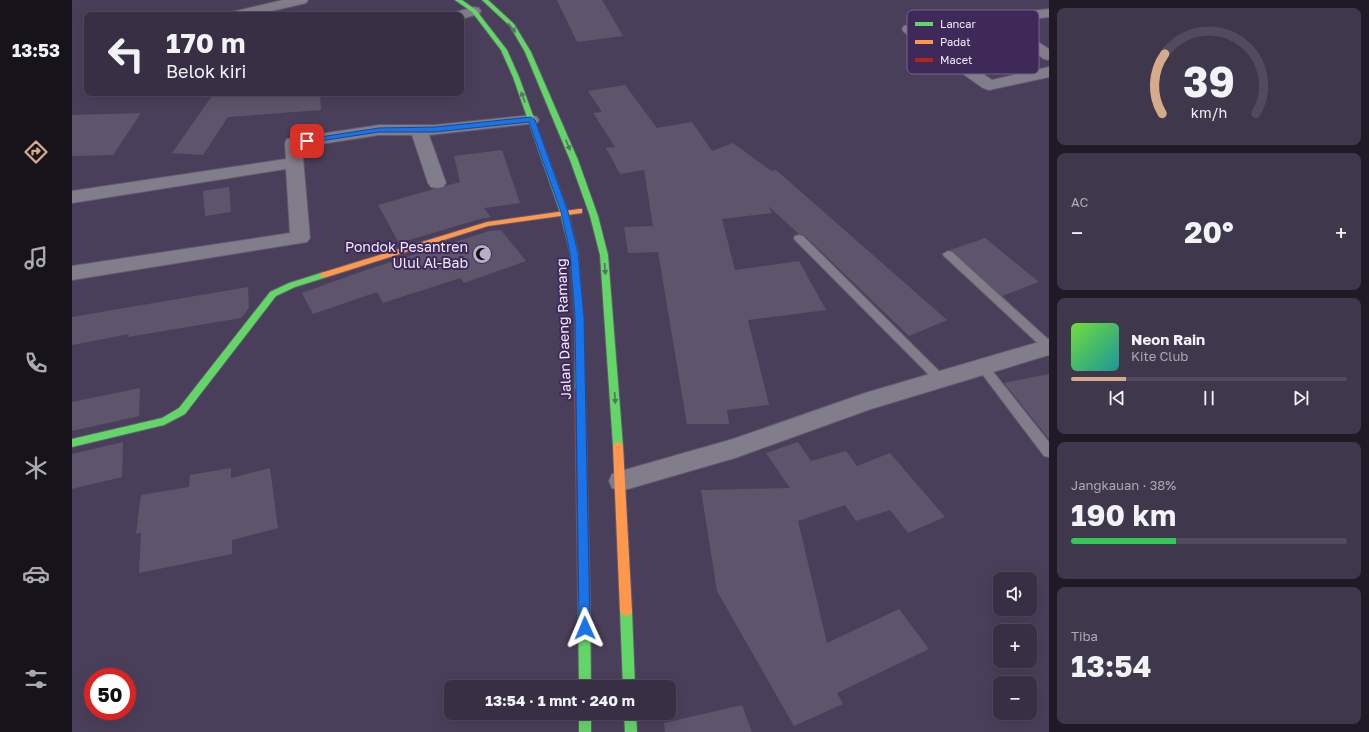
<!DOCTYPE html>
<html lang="id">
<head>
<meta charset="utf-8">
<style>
	body { margin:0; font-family:"Golos Text",sans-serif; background:#3f374b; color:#f1f3f6; height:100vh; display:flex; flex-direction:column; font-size:15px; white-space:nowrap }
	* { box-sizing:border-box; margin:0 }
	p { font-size:13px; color:#aba9b2 }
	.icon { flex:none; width:22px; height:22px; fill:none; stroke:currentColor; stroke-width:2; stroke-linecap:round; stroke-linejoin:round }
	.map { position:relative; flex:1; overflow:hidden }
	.side { display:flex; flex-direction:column; gap:8px; padding:8px; background:#1f1a25; width:320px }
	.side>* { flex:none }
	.banner { position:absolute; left:12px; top:12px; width:380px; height:84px; border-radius:8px; box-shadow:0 4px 16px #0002,0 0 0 1px #524a5d; background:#382f44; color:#f1f3f6; overflow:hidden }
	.fabs { position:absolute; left:921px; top:572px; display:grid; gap:8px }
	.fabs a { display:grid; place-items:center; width:44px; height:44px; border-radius:8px; background:#382f44; box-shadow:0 4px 16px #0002,0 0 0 1px #524a5d; font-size:20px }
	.speed { position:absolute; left:12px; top:668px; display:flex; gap:8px; font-size:20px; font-weight:700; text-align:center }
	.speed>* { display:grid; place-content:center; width:52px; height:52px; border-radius:50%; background:#382f44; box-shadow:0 4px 16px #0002,0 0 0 1px #524a5d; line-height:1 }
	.speed .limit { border:6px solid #d22; background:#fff; color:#111 }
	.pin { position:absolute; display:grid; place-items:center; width:34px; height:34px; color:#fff; margin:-17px; border-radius:8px; box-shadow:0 2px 6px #0006 }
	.me { position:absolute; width:44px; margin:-22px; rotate:359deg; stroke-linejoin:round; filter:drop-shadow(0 0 3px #0008) }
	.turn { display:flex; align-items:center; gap:14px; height:84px; padding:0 16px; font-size:18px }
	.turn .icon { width:52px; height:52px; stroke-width:2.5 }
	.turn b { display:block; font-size:28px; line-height:34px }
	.big { font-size:30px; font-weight:700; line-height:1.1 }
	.side .tile { flex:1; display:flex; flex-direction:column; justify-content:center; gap:6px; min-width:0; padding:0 14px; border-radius:8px; background:#3f374b }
	.side .dial { align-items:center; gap:0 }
	.dial svg { height:104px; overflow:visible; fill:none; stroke:#524a5d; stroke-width:7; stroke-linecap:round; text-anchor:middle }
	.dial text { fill:#f1f3f6; stroke:none }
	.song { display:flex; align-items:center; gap:12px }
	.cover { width:48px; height:48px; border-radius:6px; background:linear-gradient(135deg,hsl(100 70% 55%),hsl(180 70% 35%)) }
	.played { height:4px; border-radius:2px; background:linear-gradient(90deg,#d6ab8b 20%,#524a5d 20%) }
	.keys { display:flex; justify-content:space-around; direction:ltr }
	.heat { display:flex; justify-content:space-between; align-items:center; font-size:22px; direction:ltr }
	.charge { height:6px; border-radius:3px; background:linear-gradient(90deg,#34c759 38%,#524a5d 0) }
	.trip { position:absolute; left:372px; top:680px; width:232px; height:40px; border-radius:8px; background:#382f44; box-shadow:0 4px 16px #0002,0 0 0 1px #524a5d; font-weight:700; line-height:40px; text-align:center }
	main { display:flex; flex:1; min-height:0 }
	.menu { display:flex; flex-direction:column; width:72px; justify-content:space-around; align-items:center; background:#16131b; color:#aba9b2 }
	.menu .icon { width:28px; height:28px }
	.menu .current { color:#d6ab8b }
	.menu b { font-size:18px; color:#f1f3f6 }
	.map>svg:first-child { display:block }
	.building { fill:#5e556c }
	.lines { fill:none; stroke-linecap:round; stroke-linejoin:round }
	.lane-casing { stroke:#625a6e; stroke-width:2 }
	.street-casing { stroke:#625a6e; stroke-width:2 }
	.fast-casing { stroke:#625a6e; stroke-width:2 }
	.slow-casing { stroke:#625a6e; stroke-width:2 }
	.jam-casing { stroke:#625a6e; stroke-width:2 }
	.lane { fill:#827d8a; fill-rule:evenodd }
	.street { fill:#827d8a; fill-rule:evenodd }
	.fast { fill:#63d668; fill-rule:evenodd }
	.slow { fill:#ff974d; fill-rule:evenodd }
	.jam { fill:#b3261e; fill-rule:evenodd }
	.oneway { fill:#4f7760 }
	.route { fill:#1a73e8; stroke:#114b97 }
	.labels { text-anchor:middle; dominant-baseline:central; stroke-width:4; stroke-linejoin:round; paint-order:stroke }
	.poi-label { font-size:14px; fill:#f1ebfd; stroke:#3e2959; text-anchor:end }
	.street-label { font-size:14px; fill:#f1ebfd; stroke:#3e2959 }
	.key { fill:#3e2959; stroke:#74638a; stroke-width:1 }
	.key-label { font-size:11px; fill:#f1ebfd }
</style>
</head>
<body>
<main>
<nav class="menu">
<b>13:53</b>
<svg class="icon current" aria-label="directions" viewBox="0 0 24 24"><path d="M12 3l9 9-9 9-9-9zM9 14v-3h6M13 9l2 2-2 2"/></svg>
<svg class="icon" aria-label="music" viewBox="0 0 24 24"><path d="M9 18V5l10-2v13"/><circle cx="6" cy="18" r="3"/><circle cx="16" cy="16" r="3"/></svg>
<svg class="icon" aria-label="phone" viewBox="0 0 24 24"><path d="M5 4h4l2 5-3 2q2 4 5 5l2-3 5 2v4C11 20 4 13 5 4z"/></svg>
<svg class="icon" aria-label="climate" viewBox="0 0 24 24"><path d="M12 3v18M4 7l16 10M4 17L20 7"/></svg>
<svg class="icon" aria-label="car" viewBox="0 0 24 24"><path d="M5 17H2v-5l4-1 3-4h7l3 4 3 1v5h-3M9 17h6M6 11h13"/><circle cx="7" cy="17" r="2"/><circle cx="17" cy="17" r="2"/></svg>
<svg class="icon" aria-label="filters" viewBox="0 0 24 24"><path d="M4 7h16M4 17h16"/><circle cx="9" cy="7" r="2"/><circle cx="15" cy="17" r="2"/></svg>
</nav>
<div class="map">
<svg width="977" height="732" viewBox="0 0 977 732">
	<rect width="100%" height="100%" fill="#4a3f5a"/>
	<g class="building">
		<path d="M485 0H530L551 36 505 42Z"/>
		<path d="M553 85 585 128 620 122 640 151 661 143 699 171 704 170 875 320 837 336 732 235 727 234 696 206 700 213 650 219 663 270 727 261 754 310 676 320 697 405 655 410 657 424H615L586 252 556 253 552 227 581 226 572 170 548 174 534 148 543 147 521 113 530 112 516 91Z"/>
		<path d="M142 93H248L249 110 156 117 131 155 100 153Z"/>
		<path d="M69 113 41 155 0 156V115Z"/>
		<path d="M430 150 448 203 412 208 419 217 408 219 327 243 306 205 362 189 371 188 374 186 388 182 382 156Z"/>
		<path d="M157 187 159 212 133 216 131 191Z"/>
		<path d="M429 230 454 261 392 283 388 278 311 303 305 292 241 314 230 293 294 270 417 231Z"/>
		<path d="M913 238 967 282 930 296 878 250Z"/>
		<path d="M176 287 177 308 169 318 56 337 57 334 0 345V317Z"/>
		<path d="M977 374V439L932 383Z"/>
		<path d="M68 388 67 416 0 431V402Z"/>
		<path d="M51 442 50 477 0 489V454Z"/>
		<path d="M726 442 739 461 774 451 785 466 818 453 873 517 836 533 818 510 784 521 773 505 726 521 755 643 827 609 857 649 765 693 771 704 722 726 645 591 629 490 718 488 694 453Z"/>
		<path d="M159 468V478L198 468 206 528 160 540V554L67 573 69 533 64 534 69 495 117 487 118 475Z"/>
		<path d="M670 705 680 732H593L592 723Z"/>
	</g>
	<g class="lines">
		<defs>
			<g id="lane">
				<path d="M727 235 731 236 873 377 875 380 873 383H865L723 240 722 238 723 236Z"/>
				<path d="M876 251 880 252 977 340V351L973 350 872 256 871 254Z"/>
				<path d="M911 363 915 364 977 442V457L972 456 907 370 905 367 907 364Z"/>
			</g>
			<g id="street">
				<path d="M211 0H236L234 3 183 15H158L160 12Z"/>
				<path d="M402 7 407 8 409 11 407 14 389 19V15H382L384 12Z"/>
				<path d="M977 9V17L935 22 977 49V60L972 59 914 19 916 16 921 15Z"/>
				<path d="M837 25 842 26 920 80 977 67V77L917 90 911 88 832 32 830 29 832 26Z"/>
				<path d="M459 115 465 117 467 120 465 123 357 135 374 183 371 187 365 188 359 187 356 183 340 135H307L230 147 238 238 235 242 0 280V266L218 233 214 169 0 203V191L214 159 213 143 215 139 221 138 307 125H363Z"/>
				<path d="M977 339V355L799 409 663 458 549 491 540 488 537 481 540 474 549 471 661 439 793 393Z"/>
			</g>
			<g id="fast">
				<path d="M383 0H390L404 10 435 50 447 77 496 212 506 253 511 317 513 389 511 391H505L503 389V317L498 253 488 212 441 77 429 50 400 12Z"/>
				<path d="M410 0H416L442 24 459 52 506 160 526 216 536 255 551 446 549 449 546 450 543 449 541 446 528 255 518 216 498 160 453 52 438 26Z"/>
				<path d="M252 272 255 273 256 275 255 277 223 287 204 296 113 414 92 425 0 447V439L90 418 107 408 198 292 217 283Z"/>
				<path d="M512 594 516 595 518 599 519 687H507L506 599 508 595Z"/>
				<path d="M554 606 558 607 560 611 563 687H551L548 611 550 607Z"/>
				<rect x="507" y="713" width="12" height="19"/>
				<path d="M552 713H564L565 732H553Z"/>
			</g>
			<g id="slow">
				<path d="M507 209H510V213L416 226 255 277H249L248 275 249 273 415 222Z"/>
				<path d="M546 442 549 443 551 446 560 611 558 615 554 616 550 615 548 611 541 446 543 443Z"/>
			</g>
			<path id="jam" d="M508 385 511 387 513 389 518 599 516 603 512 604 508 603 506 599 503 389 505 387Z"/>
		</defs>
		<use href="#lane" class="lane-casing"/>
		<use href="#street" class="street-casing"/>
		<use href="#fast" class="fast-casing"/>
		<use href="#slow" class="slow-casing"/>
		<use href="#jam" class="jam-casing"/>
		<use href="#lane" class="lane"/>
		<use href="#street" class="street"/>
		<use href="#fast" class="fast"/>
		<use href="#slow" class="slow"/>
		<use href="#jam" class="jam"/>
	</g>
	<defs><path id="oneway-solid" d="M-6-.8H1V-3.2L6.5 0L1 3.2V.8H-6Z"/></defs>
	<g class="oneway">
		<use href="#oneway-solid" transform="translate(440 28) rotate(51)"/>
		<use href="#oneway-solid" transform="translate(451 97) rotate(-110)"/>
		<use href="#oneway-solid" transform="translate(496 145) rotate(68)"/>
		<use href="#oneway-solid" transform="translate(533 269) rotate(86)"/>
		<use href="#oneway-solid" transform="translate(543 398) rotate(86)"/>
	</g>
	<path class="route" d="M459 117 463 120 496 212 506 253 512 317 518 628 517 632 513 634 509 632 507 628 503 317 498 253 489 212 457 122 363 132H307L235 143 232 141 235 139 307 128 363 127Z"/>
	<defs>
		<symbol id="mosque-disc" viewBox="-11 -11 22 22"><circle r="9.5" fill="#b7afc4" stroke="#3e2959"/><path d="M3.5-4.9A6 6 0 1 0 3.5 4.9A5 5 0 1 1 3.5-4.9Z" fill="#111"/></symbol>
	</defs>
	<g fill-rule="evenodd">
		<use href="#mosque-disc" x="399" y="243" width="22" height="22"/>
	</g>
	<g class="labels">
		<g class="poi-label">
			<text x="396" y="246">Pondok Pesantren<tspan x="396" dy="16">Ulul Al-Bab</tspan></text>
		</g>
		<g class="street-label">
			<text transform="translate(491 329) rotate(-92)">Jalan Daeng Ramang</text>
		</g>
	</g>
	<rect x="835" y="10" width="132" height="64" rx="6" class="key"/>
	<rect x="843" y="22" width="18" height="4" fill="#63d668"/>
	<rect x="843" y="40" width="18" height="4" fill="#ff974d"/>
	<rect x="843" y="58" width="18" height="4" fill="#b3261e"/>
	<g class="key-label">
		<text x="868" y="28">Lancar</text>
		<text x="868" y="46">Padat</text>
		<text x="868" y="64">Macet</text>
	</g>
</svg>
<div class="fabs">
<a><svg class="icon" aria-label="sound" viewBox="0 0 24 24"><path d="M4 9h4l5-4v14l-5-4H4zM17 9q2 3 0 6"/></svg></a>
<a>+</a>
<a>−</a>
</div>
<div class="speed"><div class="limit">50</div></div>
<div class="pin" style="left:235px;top:141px;background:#d93025"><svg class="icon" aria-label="arrive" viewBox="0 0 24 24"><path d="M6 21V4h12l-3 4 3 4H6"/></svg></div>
<svg class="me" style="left:513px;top:628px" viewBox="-20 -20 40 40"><path d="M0-17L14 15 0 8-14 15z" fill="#1a73e8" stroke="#fff" stroke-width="4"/></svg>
<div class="trip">13:54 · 1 mnt · 240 m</div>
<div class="banner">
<div class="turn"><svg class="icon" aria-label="left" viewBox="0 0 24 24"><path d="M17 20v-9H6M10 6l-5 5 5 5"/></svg><div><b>170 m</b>Belok kiri</div></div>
</div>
</div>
<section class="side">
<div class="tile dial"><svg viewBox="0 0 100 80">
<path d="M14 69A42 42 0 1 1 86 69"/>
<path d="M14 69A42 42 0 0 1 16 23" stroke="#d6ab8b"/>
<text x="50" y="56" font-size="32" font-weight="700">39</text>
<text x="50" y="72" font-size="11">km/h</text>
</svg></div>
<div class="tile"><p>AC</p>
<div class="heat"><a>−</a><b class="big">20°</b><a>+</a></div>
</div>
<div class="tile">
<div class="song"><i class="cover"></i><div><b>Neon Rain</b><p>Kite Club</p></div></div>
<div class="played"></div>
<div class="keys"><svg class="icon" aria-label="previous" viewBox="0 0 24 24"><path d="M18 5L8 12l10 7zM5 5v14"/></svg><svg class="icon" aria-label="pause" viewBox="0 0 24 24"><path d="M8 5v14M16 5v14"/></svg><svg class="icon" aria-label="next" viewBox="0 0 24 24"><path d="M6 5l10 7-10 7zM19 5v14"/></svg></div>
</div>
<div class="tile"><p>Jangkauan · 38%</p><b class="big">190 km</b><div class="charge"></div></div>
<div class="tile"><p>Tiba</p><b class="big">13:54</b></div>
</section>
</main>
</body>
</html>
